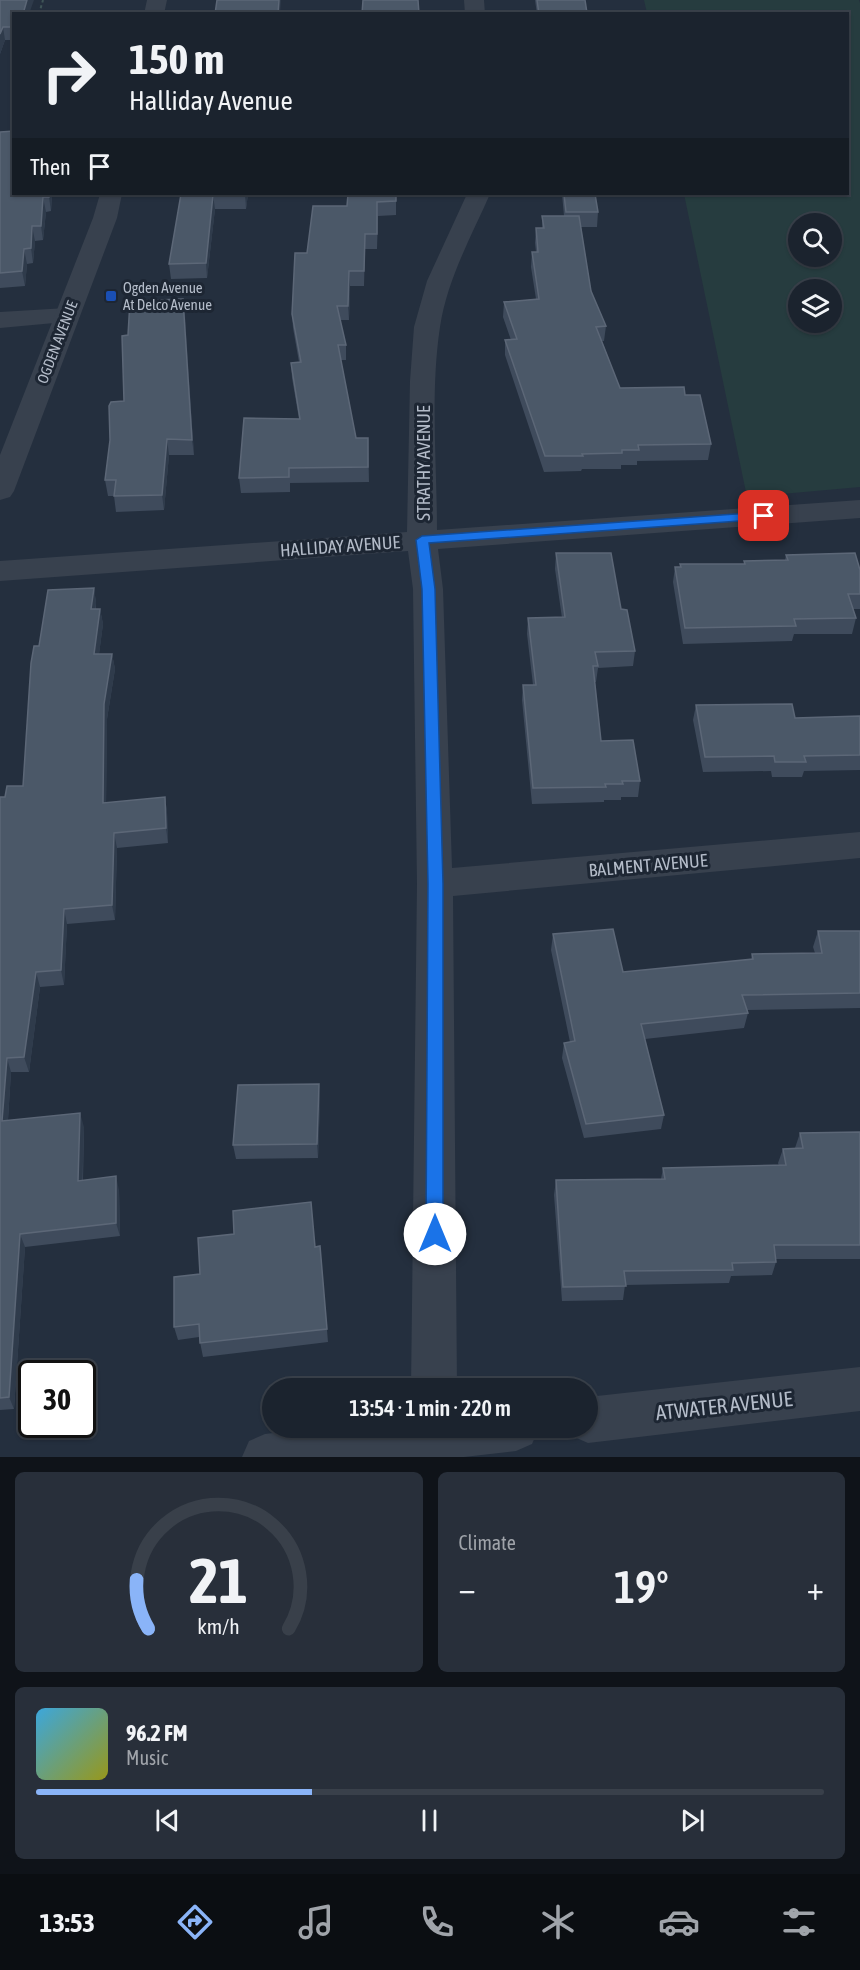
<!DOCTYPE html>
<html lang="en">
<head>
<meta charset="utf-8">
<style>
	body { margin:0; font-family:"Asap Condensed",sans-serif; background:#282f3a; color:#f1f3f6; height:100vh; display:flex; flex-direction:column; font-size:22px; white-space:nowrap }
	* { box-sizing:border-box; margin:0 }
	p { font-size:20px; color:#a0a4aa }
	.icon { flex:none; width:33px; height:33px; fill:none; stroke:currentColor; stroke-width:2; stroke-linecap:round; stroke-linejoin:round }
	.map { position:relative; height:1457px; overflow:hidden }
	.side { display:flex; flex-direction:column; gap:15px; padding:15px; background:#0f1319; flex:1 }
	.side>* { flex:none }
	.hud { position:absolute; left:12px; top:12px; width:837px; height:183px; border-radius:0px; box-shadow:0 2px 4px #0004,0 0 0 2px #39404a; background:#1b232e; color:#f1f3f6; overflow:hidden }
	.buttons { position:absolute; left:788px; top:213px; display:grid; gap:12px }
	.buttons a { display:grid; place-items:center; width:54px; height:54px; border-radius:50%; background:#1b232e; box-shadow:0 2px 4px #0004,0 0 0 2px #39404a; font-size:30px }
	.speed { position:absolute; left:18px; top:1360px; display:flex; gap:12px; font-size:30px; font-weight:700; text-align:center }
	.speed>* { display:grid; place-content:center; width:78px; height:78px; border-radius:50%; background:#1b232e; box-shadow:0 2px 4px #0004,0 0 0 2px #39404a; line-height:1 }
	.speed .limit { border:3px solid #111; border-radius:9px; background:#fff; color:#111 }
	.pin { position:absolute; display:grid; place-items:center; width:51px; height:51px; color:#fff; margin:-26px; border-radius:12px; box-shadow:0 3px 9px #0006 }
	.me { position:absolute; width:66px; margin:-33px; rotate:0deg; stroke-linejoin:round; filter:drop-shadow(0 0 4px #0008) }
	.turn { display:flex; align-items:center; gap:21px; height:126px; padding:0 18px; font-size:27px }
	.turn .icon { width:78px; height:78px; stroke-width:2.5 }
	.turn b { display:block; font-size:42px; line-height:51px }
	.then { display:flex; align-items:center; height:57px; padding:0 18px; background:#0003; gap:12px; font-size:22px }
	.big { font-size:45px; font-weight:600; line-height:1.1 }
	.side .tile { flex:1; display:flex; flex-direction:column; justify-content:center; gap:9px; min-width:0; padding:0 21px; border-radius:9px; background:#282f3a }
	.side .dial { align-items:center; gap:0 }
	.dial svg { height:156px; overflow:visible; fill:none; stroke:#39404a; stroke-width:7; stroke-linecap:round; text-anchor:middle }
	.dial text { fill:#f1f3f6; stroke:none }
	.song { display:flex; align-items:center; gap:18px }
	.cover { width:72px; height:72px; border-radius:9px; background:linear-gradient(135deg,hsl(200 70% 55%),hsl(60 70% 35%)) }
	.played { height:6px; border-radius:3px; background:linear-gradient(90deg,#8ab4f8 35%,#39404a 35%) }
	.keys { display:flex; justify-content:space-around; direction:ltr }
	.heat { display:flex; justify-content:space-between; align-items:center; font-size:33px; direction:ltr }
	.side .tiles { flex:1; display:grid; gap:15px; grid-template-columns:1fr 1fr }
	.tile:last-child { grid-column:span 2 }
	.trip { position:absolute; left:262px; top:1378px; width:336px; height:60px; border-radius:30px; background:#1b232e; box-shadow:0 2px 4px #0004,0 0 0 2px #39404a; font-weight:600; line-height:60px; text-align:center }
	.tabs { display:flex; height:96px; justify-content:space-around; align-items:center; background:#0b0e12; color:#a0a4aa }
	.tabs .icon { width:42px; height:42px }
	.tabs .selected { color:#8ab4f8 }
	.tabs b { font-size:27px; color:#f1f3f6 }
	.map>svg:first-child { display:block }
	.green { fill:#263c3f; fill-rule:evenodd }
	.lines { fill:none; stroke-linecap:round; stroke-linejoin:round }
	.path { stroke:#3f5557; stroke-width:2; stroke-dasharray:3 3; stroke-linecap:butt }
	.minor { fill:#38414e; fill-rule:evenodd }
	.tertiary { fill:#38414e; fill-rule:evenodd }
	.wall { fill:#3f4b5c }
	.shaded-wall { fill:#2f3b4b }
	.building { fill:#4b5868; stroke:#5c6777; stroke-width:1.5 }
	.route { fill:#1a73e8; stroke:#114b97; stroke-width:1.5 }
	.transit-dot { fill:#1a4fb4; stroke:#1d2633; stroke-width:2 }
	.labels { text-anchor:middle; dominant-baseline:central; stroke-width:6; stroke-linejoin:round; paint-order:stroke }
	.far-poi-label { font-size:15px; fill:#b4bcc9; stroke:#1d2633; text-anchor:start }
	.far-street-label { font-size:15px; fill:#b4bcc9; stroke:#1d2633 }
	.street-label { font-size:18px; fill:#b4bcc9; stroke:#1d2633 }
	.near-street-label { font-size:21px; fill:#b4bcc9; stroke:#1d2633 }
</style>
</head>
<body>
<div class="map">
<svg width="860" height="1457" viewBox="0 0 860 1457">
	<rect width="100%" height="100%" fill="#242f3e"/>
	<path class="green" d="M644 0H859L860 3V487L747 497 684 194H848V14L647 13ZM798 224H831V256H798ZM798 290H831V322H798Z"/>
	<g class="lines">
		<path class="path" d="M39 14 43 0"/>
		<g class="minor">
			<path d="M464 0H484L485 14H465Z"/>
			<path d="M467 194H490C471 237 447 280 440 327 430 393 437 464 437 530L860 500V518L438 549 443 589 452 868 860 832V858L453 896 457 1389H411L417 884 413 589 408 551 0 581V561L407 532 410 381 414 327 427 281Z"/>
			<path d="M67 308 76 311 80 316 76 321 0 328V312Z"/>
			<path d="M860 1367V1411L588 1443 572 1436 568 1428H588V1397Z"/>
			<path d="M315 1428H539L532 1444 516 1451 464 1457H242L249 1441 265 1434Z"/>
		</g>
		<g class="tertiary">
			<path d="M147 0H167L164 14H144Z"/>
			<path d="M100 194H122L117 218 14 491 10 497 0 500V455L93 218Z"/>
		</g>
	</g>
	<g class="wall">
		<path d="M0 0 14 14V40H5L0 54Z"/>
		<path d="M535 0H585L587 14H537Z"/>
		<path d="M0 132 52 194 51 211 46 212 43 240 35 241 33 263 27 264 25 286 0 288Z"/>
		<path d="M181 194H248L246 209H215L207 278 171 279 169 264Z"/>
		<path d="M396 194V215L378 216 377 249H365L364 286H350L349 320H340L346 345V360H340L356 438H368L369 482 290 483V492L241 493 239 478 299 419 292 378 291 363 299 362 293 328 292 314 307 253 347 206Z"/>
		<path d="M562 194H595L598 212 597 227H581L591 291 606 326 604 341H602L620 388 685 395 711 444 708 460 637 461V465H621V469H582L581 471 544 472 505 355V340H511L503 317 504 302 536 299 531 267 532 252H536L535 243 536 228H542V216H564Z"/>
		<path d="M183 299 194 455H169L164 510 116 512 114 496H108L105 480 124 401 128 335Z"/>
		<path d="M556 553 621 609 635 651 633 666 598 668 596 682H595L601 741 640 781 638 797H621V800H604V802L532 804 522 700 523 685H533L527 634 528 618H562L555 569Z"/>
		<path d="M786 555 860 570V609H853L856 618 852 634H794L792 641 683 644 673 582 675 567H680V564H744V561L785 560Z"/>
		<path d="M94 588 96 603V609H100L103 624 99 654H112L115 669 107 719 106 803 165 797 167 812 168 843 117 848 115 920 67 924 64 985 40 987 29 1072H11L8 1120 84 1127 83 1180 119 1190 120 1236 25 1247 14 1409 0 1410V797H5L23 786 39 646Z"/>
		<path d="M696 705 795 718 860 716V770L804 771 802 777H772L771 771 703 772 693 720Z"/>
		<path d="M818 931H860V1008L747 1010 748 1013 744 1028 645 1039 664 1115 661 1129 584 1138 562 1058 564 1043 570 1042 551 950 553 934 623 972 751 960 752 954 815 953 813 947Z"/>
		<path d="M320 1098 318 1158 236 1159 233 1145Z"/>
		<path d="M860 1132V1259H776V1262L772 1275 731 1276 729 1283 625 1285 623 1300 562 1301 554 1195 556 1180 661 1179 663 1168 779 1166 778 1163 783 1149 795 1148 800 1133Z"/>
		<path d="M320 1246 328 1342 203 1357 199 1337 178 1340 174 1327 200 1274Z"/>
	</g>
	<g class="shaded-wall">
		<path d="M27 0H34L29 14H23Z"/>
		<path d="M279 0H281L280 14H278Z"/>
		<path d="M3 27 5 40 0 54V34Z"/>
		<path d="M49 194H52L51 211 49 197Z"/>
		<path d="M245 194H248L246 209Z"/>
		<path d="M213 195 215 209 207 278 206 263Z"/>
		<path d="M43 197 46 212 43 240 41 226Z"/>
		<path d="M32 226 35 241 33 263 31 248Z"/>
		<path d="M24 249 27 264 25 286 22 271Z"/>
		<path d="M349 271 350 286 349 320 348 306Z"/>
		<path d="M183 299 185 314 194 455 192 440Z"/>
		<path d="M167 439 169 455 164 510 162 495Z"/>
		<path d="M94 588 96 603 94 624 91 609Z"/>
		<path d="M100 609 103 624 97 669 94 654Z"/>
		<path d="M112 654 115 669 107 719 106 818 103 803 104 704Z"/>
		<path d="M165 797 167 812 168 843 166 828Z"/>
		<path d="M114 833 117 848 115 920 112 905Z"/>
		<path d="M64 909 67 924 64 985 61 970Z"/>
		<path d="M36 972 40 987 29 1072 24 1057Z"/>
		<path d="M7 1058 11 1072 7 1135 2 1121Z"/>
		<path d="M319 1084 320 1098 318 1158 317 1144Z"/>
		<path d="M80 1113 84 1127 82 1194 78 1181Z"/>
		<path d="M116 1176 119 1190 120 1236 116 1223Z"/>
		<path d="M20 1234 25 1247 14 1409 9 1397Z"/>
	</g>
	<g class="building">
		<path d="M0 0H27L23 14H14V27H3L0 34Z"/>
		<path d="M217 0H279L278 14H215Z"/>
		<path d="M363 0H418L419 14H362Z"/>
		<path d="M537 0H585L587 13 539 14Z"/>
		<path d="M14 131V194H49V197H43L41 226H32L31 248 24 249 22 271 0 273V132Z"/>
		<path d="M181 194H245L213 195 206 263 169 264Z"/>
		<path d="M348 194H396V201L377 202V234H365L364 271H349L348 306H337L346 345H338L356 438H368V467L289 468V477L239 478 244 418 300 419 291 363 301 362 292 314 295 253H307L313 206H347Z"/>
		<path d="M564 194H595L598 212H566Z"/>
		<path d="M542 216H579L591 291 606 326 596 327 620 388 684 387 685 395H700L711 444 638 445 639 450H622V453L582 454 583 456H545L505 340 517 339 504 302 539 299 532 252H538L536 228H544Z"/>
		<path d="M183 299 192 440 167 439 162 495 114 496 116 480H105L110 440 109 406 111 402 124 401 122 336 128 335 130 301Z"/>
		<path d="M556 553H611L621 609 627 610 635 651 595 652 598 666H593L601 741 633 740 640 781H622L623 784H605L606 787 533 788 523 685H536L528 618 565 617Z"/>
		<path d="M855 553 860 570V594H848L856 618 794 619 796 626 685 628 675 567H681L680 564H745L744 561 788 560 786 555Z"/>
		<path d="M94 588 91 609H100L94 654H112L104 704 103 803 165 797 166 828 114 833 112 905 64 909 61 970 36 972 24 1057 7 1058 2 1121 80 1113 78 1181 116 1176V1223L20 1234 9 1397 0 1398V797H5L7 786H23L31 663 34 646H39L48 590Z"/>
		<path d="M792 704 795 718 860 716V755L804 756 806 762H775L774 756 705 757 696 705Z"/>
		<path d="M613 929 623 972 753 959 752 954 822 953 818 931H860V993L742 995 748 1013 641 1024 664 1115 586 1124 564 1043 575 1041 553 934Z"/>
		<path d="M319 1084 317 1144 233 1145 238 1085Z"/>
		<path d="M860 1132V1245H774L776 1262 732 1263 733 1270 624 1271 626 1286 563 1287 556 1180 665 1179 663 1168 786 1165 783 1149 803 1148 800 1133Z"/>
		<path d="M311 1202 315 1247 320 1246 327 1329 200 1343 199 1324 174 1327V1277L200 1274 198 1238 234 1234 233 1211Z"/>
	</g>
	<path class="route" d="M764 512 768 513V519L429 543 435 589 443 884V1234L441 1240 435 1242 428 1240 426 1234 428 884 422 589 416 540 422 536Z"/>
	<rect class="transit-dot" x="105" y="290" width="12" height="12" rx="3"/>
	<g class="labels">
		<g class="far-poi-label">
			<text x="123" y="287">Ogden Avenue<tspan x="123" dy="17">At Delco Avenue</tspan></text>
		</g>
		<g class="far-street-label">
			<text transform="translate(57 342) rotate(-69)">OGDEN AVENUE</text>
		</g>
		<g class="street-label">
			<text transform="translate(423 463) rotate(-90)">STRATHY AVENUE</text>
			<text transform="translate(340 546) rotate(-4)">HALLIDAY AVENUE</text>
			<text transform="translate(648 865) rotate(-5)">BALMENT AVENUE</text>
		</g>
		<g class="near-street-label">
			<text transform="translate(724 1405) rotate(-6)">ATWATER AVENUE</text>
		</g>
	</g>
</svg>
<div class="buttons">
<a><svg class="icon" aria-label="search" viewBox="0 0 24 24"><circle cx="10" cy="10" r="6"/><path d="M15 15l6 6"/></svg></a>
<a><svg class="icon" aria-label="layers" viewBox="0 0 24 24"><path d="M12 4l9 5-9 5-9-5zM3 14l9 5 9-5"/></svg></a>
</div>
<div class="speed"><div class="limit">30</div></div>
<div class="pin" style="left:764px;top:516px;background:#d93025"><svg class="icon" aria-label="arrive" viewBox="0 0 24 24"><path d="M6 21V4h12l-3 4 3 4H6"/></svg></div>
<svg class="me" style="left:435px;top:1234px" viewBox="-20 -20 40 40"><circle r="19" fill="#fff"/><path d="M0-13L10 11 0 6-10 11z" fill="#1a73e8"/></svg>
<div class="trip">13:54 · 1 min · 220 m</div>
<div class="hud">
<div class="turn"><svg class="icon" aria-label="right" viewBox="0 0 24 24"><path d="M7 20v-9h11M14 6l5 5-5 5"/></svg><div><b>150 m</b>Halliday Avenue</div></div>
<div class="then">Then<svg class="icon" aria-label="arrive" viewBox="0 0 24 24"><path d="M6 21V4h12l-3 4 3 4H6"/></svg></div>
</div>
</div>
<section class="side">
<div class="tiles">
<div class="tile dial"><svg viewBox="0 0 100 80">
<path d="M14 69A42 42 0 1 1 86 69"/>
<path d="M14 69A42 42 0 0 1 8 44" stroke="#8ab4f8"/>
<text x="50" y="56" font-size="32" font-weight="700">21</text>
<text x="50" y="72" font-size="11">km/h</text>
</svg></div>
<div class="tile"><p>Climate</p>
<div class="heat"><a>−</a><b class="big">19°</b><a>+</a></div>
</div>
<div class="tile">
<div class="song"><i class="cover"></i><div><b>96.2 FM</b><p>Music</p></div></div>
<div class="played"></div>
<div class="keys"><svg class="icon" aria-label="previous" viewBox="0 0 24 24"><path d="M18 5L8 12l10 7zM5 5v14"/></svg><svg class="icon" aria-label="pause" viewBox="0 0 24 24"><path d="M8 5v14M16 5v14"/></svg><svg class="icon" aria-label="next" viewBox="0 0 24 24"><path d="M6 5l10 7-10 7zM19 5v14"/></svg></div>
</div>
</div>
</section>
<nav class="tabs">
<b>13:53</b>
<svg class="icon selected" aria-label="directions" viewBox="0 0 24 24"><path d="M12 3l9 9-9 9-9-9zM9 14v-3h6M13 9l2 2-2 2"/></svg>
<svg class="icon" aria-label="music" viewBox="0 0 24 24"><path d="M9 18V5l10-2v13"/><circle cx="6" cy="18" r="3"/><circle cx="16" cy="16" r="3"/></svg>
<svg class="icon" aria-label="phone" viewBox="0 0 24 24"><path d="M5 4h4l2 5-3 2q2 4 5 5l2-3 5 2v4C11 20 4 13 5 4z"/></svg>
<svg class="icon" aria-label="climate" viewBox="0 0 24 24"><path d="M12 3v18M4 7l16 10M4 17L20 7"/></svg>
<svg class="icon" aria-label="car" viewBox="0 0 24 24"><path d="M5 17H2v-5l4-1 3-4h7l3 4 3 1v5h-3M9 17h6M6 11h13"/><circle cx="7" cy="17" r="2"/><circle cx="17" cy="17" r="2"/></svg>
<svg class="icon" aria-label="filters" viewBox="0 0 24 24"><path d="M4 7h16M4 17h16"/><circle cx="9" cy="7" r="2"/><circle cx="15" cy="17" r="2"/></svg>
</nav>
</body>
</html>
